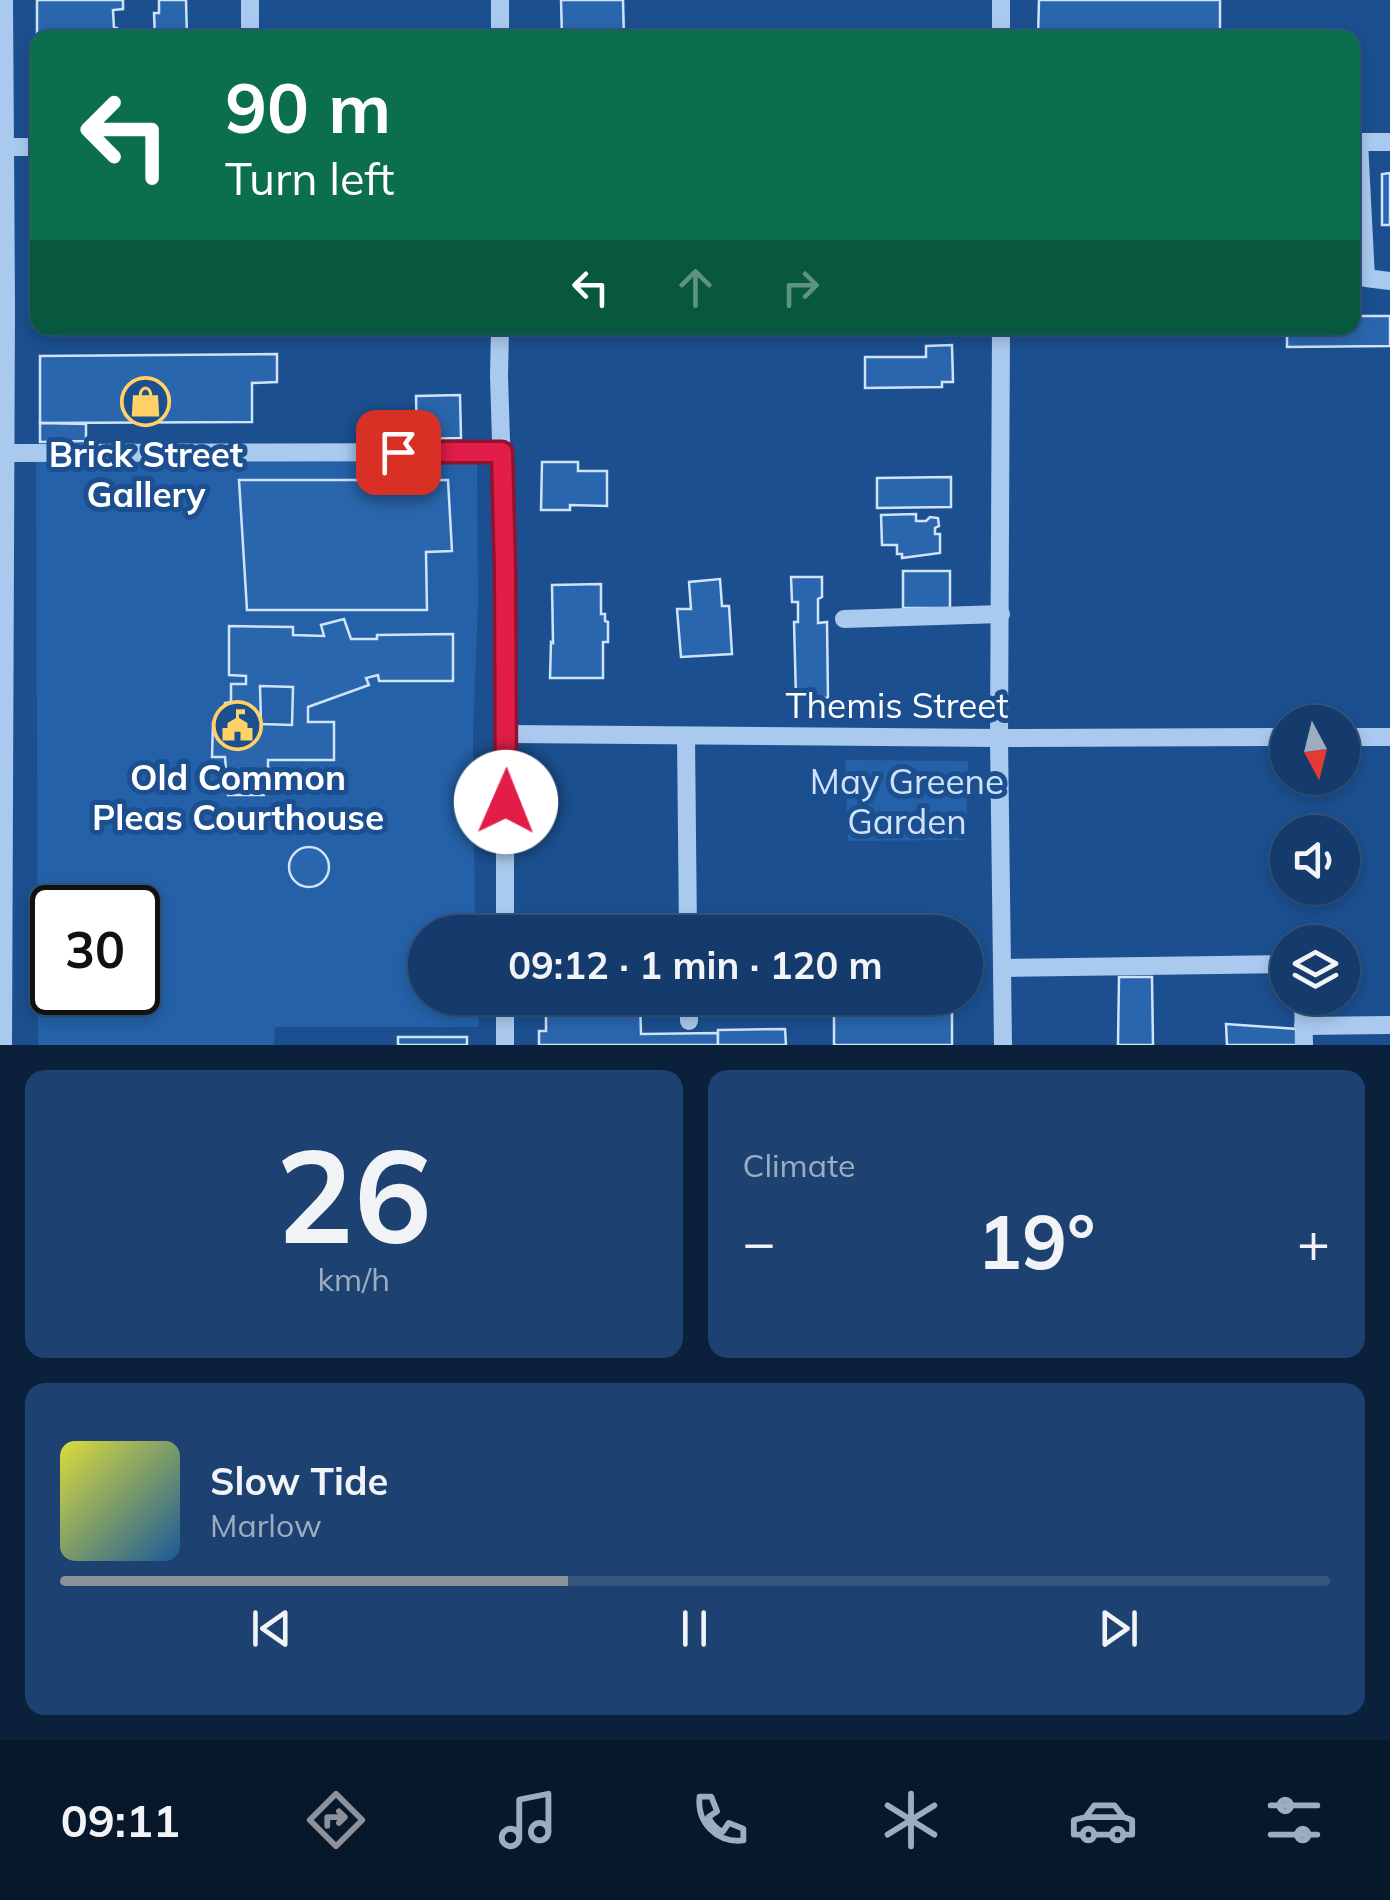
<!DOCTYPE html>
<html lang="en">
<head>
<meta charset="utf-8">
<style>
	body { margin:0; font-family:Mulish,sans-serif; background:#1d4271; color:#f1f3f6; height:100vh; display:flex; flex-direction:column; font-size:38px; white-space:nowrap }
	* { box-sizing:border-box; margin:0 }
	p { font-size:32px; color:#9dadc1 }
	.icon { flex:none; width:55px; height:55px; fill:none; stroke:currentColor; stroke-width:2; stroke-linecap:round; stroke-linejoin:round }
	.map { position:relative; height:1045px; overflow:hidden }
	.sheet { display:flex; flex-direction:column; gap:25px; padding:25px; background:#0b203b; flex:1 }
	.sheet>* { flex:none }
	.banner { position:absolute; left:30px; top:30px; width:1330px; height:305px; border-radius:20px; box-shadow:0 5px 15px #0003,0 0 0 2px #33557e; background:#0b6e4f; color:#fff; overflow:hidden }
	.needle { width:65px; rotate:173deg }
	.buttons { position:absolute; left:1270px; top:705px; display:grid; gap:20px }
	.buttons a { display:grid; place-items:center; width:90px; height:90px; border-radius:50%; background:#143b6b; box-shadow:0 5px 15px #0003,0 0 0 2px #33557e; font-size:50px }
	.speed { position:absolute; left:30px; top:885px; display:flex; gap:20px; font-size:50px; font-weight:700; text-align:center }
	.speed>* { display:grid; place-content:center; width:130px; height:130px; border-radius:50%; background:#143b6b; box-shadow:0 5px 15px #0003,0 0 0 2px #33557e; line-height:1 }
	.speed .limit { border:5px solid #111; border-radius:15px; background:#fff; color:#111 }
	.pin { position:absolute; display:grid; place-items:center; width:85px; height:85px; color:#fff; margin:-42px; border-radius:20px; box-shadow:0 5px 15px #0006 }
	.me { position:absolute; width:110px; margin:-55px; rotate:1deg; stroke-linejoin:round; filter:drop-shadow(0 0 8px #0008) }
	.turn { display:flex; align-items:center; gap:35px; height:210px; padding:0 30px; font-size:45px }
	.turn .icon { width:130px; height:130px; stroke-width:2.5 }
	.turn b { display:block; font-size:70px; line-height:85px }
	.lanes { display:flex; align-items:center; height:95px; padding:0 30px; background:#0003; justify-content:center; gap:50px; direction:ltr }
	.lanes .off { opacity:.35 }
	.big { font-size:75px; font-weight:700; line-height:1.1 }
	.sheet .tile { flex:1; display:flex; flex-direction:column; justify-content:center; gap:15px; min-width:0; padding:0 35px; border-radius:20px; background:#1d4271 }
	.sheet .dial { align-items:center; gap:0 }
	.dial b { font-size:130px; line-height:1 }
	.song { display:flex; align-items:center; gap:30px }
	.cover { width:120px; height:120px; border-radius:15px; background:linear-gradient(135deg,hsl(60 70% 55%),hsl(210 70% 35%)) }
	.played { height:10px; border-radius:5px; background:linear-gradient(90deg,#8c9099 40%,#33557e 40%) }
	.keys { display:flex; justify-content:space-around; direction:ltr }
	.heat { display:flex; justify-content:space-between; align-items:center; font-size:55px; direction:ltr }
	.sheet .tiles { flex:1; display:grid; gap:25px; grid-template-columns:1fr 1fr }
	.tile:last-child { grid-column:span 2 }
	.trip { position:absolute; left:408px; top:915px; width:575px; height:100px; border-radius:50px; background:#143b6b; box-shadow:0 5px 15px #0003,0 0 0 2px #33557e; font-weight:700; line-height:100px; text-align:center }
	.menu { display:flex; height:160px; justify-content:space-around; align-items:center; background:#08182b; color:#9dadc1 }
	.menu .icon { width:70px; height:70px }
	.menu .on { color:#8c9099 }
	.menu b { font-size:45px; color:#f1f3f6 }
	.map>svg:first-child { display:block }
	.green { fill:#2461a8; fill-rule:evenodd }
	.building { fill:#2a66ad; stroke:#cfe3fa; stroke-width:2.5; fill-rule:evenodd }
	.lines { fill:none; stroke-linecap:round; stroke-linejoin:round }
	.minor { stroke:#a9c9ee; stroke-width:18 }
	.route-casing { stroke:#92132f; stroke-width:25 }
	.route { stroke:#e11d48; stroke-width:18 }
	.labels { text-anchor:middle; dominant-baseline:central; stroke-width:10; stroke-linejoin:round; paint-order:stroke }
	.poi-label { font-size:35px; font-weight:bold; fill:#fff; stroke:#1b4f8f }
	.street-label { font-size:35px; fill:#fff; stroke:#1b4f8f }
	.park-label { font-size:35px; fill:#cfe3fa; stroke:#1b4f8f }
</style>
</head>
<body>
<div class="map">
<svg width="1390" height="1045" viewBox="0 0 1390 1045">
	<rect width="100%" height="100%" fill="#1b4f8f"/>
	<g class="green">
		<path d="M477 460 478 600 473 735 475 932H425V998H478L479 1027H275L274 1045H38L36 462ZM52 908H138V992H52Z"/>
		<path d="M845 760 968 761 966 840 848 841Z"/>
	</g>
	<g class="building">
		<path d="M37 0H123V9L113 10 114 28H117V38L37 37Z"/>
		<path d="M159 0H186L187 38H155L154 13H159Z"/>
		<path d="M561 0H623L624 38H562Z"/>
		<path d="M1039 0H1220V38L1090 35V38H1038Z"/>
		<path d="M1390 173V225H1382V174Z"/>
		<path d="M1352 316H1390V346L1287 347V328H1352Z"/>
		<path d="M952 345 953 382H942V387L865 388V357H926V346Z"/>
		<path d="M277 354V382L252 383V422L40 423V356Z"/>
		<path d="M460 395 461 438 417 439 416 396Z"/>
		<path d="M40 423 86 424V441L40 442Z"/>
		<path d="M542 462H578V471H607V506L570 505V510H541Z"/>
		<path d="M951 477V507L877 508V478Z"/>
		<path d="M239 480H448L452 551 426 552 427 610H247Z"/>
		<path d="M916 514V521H926L930 517 938 518 939 526 935 528V534H940V553L902 558V554H897V545H882L881 515Z"/>
		<rect x="903" y="571" width="47" height="37"/>
		<path d="M791 577H822V597L818 599V623L827 622 828 698H796L794 622H798V602H792Z"/>
		<path d="M720 579 722 606H729L732 654 681 657 677 609H691L689 582Z"/>
		<path d="M601 584V614H605V621L608 622V642H603V678H550L551 642 553 643 552 585Z"/>
		<path d="M344 619 351 639H377V635L453 634V681H379L378 675 366 678 369 685 308 707V722H334V760H268V777H264V795H228L225 757H212L213 723H225V703L231 702V684H246V676L229 675V626L293 627V635L324 636 321 625ZM260 686 293 687 292 725 261 724Z"/>
		<circle cx="309" cy="867" r="20"/>
		<path d="M1119 977H1152L1153 1045H1118Z"/>
		<path d="M546 998H640L641 1034 718 1033V1045H539V1031H546Z"/>
		<rect x="834" y="998" width="118" height="47"/>
		<path d="M1226 1024 1297 1029 1298 1045H1227Z"/>
		<path d="M785 1029 786 1045H718V1030Z"/>
		<rect x="398" y="1037" width="69" height="8"/>
	</g>
	<g class="lines">
		<g class="minor">
			<path d="M250 0V38"/>
			<path d="M500 38V0"/>
			<path d="M1001 38V0"/>
			<path d="M1352 142H1390"/>
			<path d="M1359 142 1366 278 1390 281"/>
			<path d="M0 147H38"/>
			<path d="M500 328 499 376 505 570V932"/>
			<path d="M1001 328 999 738 1003 1045"/>
			<path d="M4 453 502 452"/>
			<path d="M844 619 1001 614"/>
			<path d="M506 734 999 738 1288 737"/>
			<path d="M686 736 688 932"/>
			<path d="M1342 737H1390"/>
			<path d="M1003 968 1288 964"/>
			<path d="M689 998V1021"/>
			<path d="M1303 998 1304 1045"/>
			<path d="M1303 1026 1390 1025"/>
			<path d="M3 1045 6 306 4 0"/>
			<path d="M505 1045V998"/>
		</g>
	</g>
	<g class="lines">
		<defs>
			<path id="route" d="M398 452H502L505 570 506 802"/>
		</defs>
		<use href="#route" class="route-casing"/>
		<use href="#route" class="route"/>
	</g>
	<defs>
		<symbol id="shop-ring" viewBox="-11 -11 22 22"><circle r="9.5" fill="#1b4f8f" stroke="#ffd166" stroke-width="1.5"/><path d="M-5-2.5h2.3a2.7 3.5 0 0 1 5.4 0H5L5.5 6h-11ZM-1.5-2.5h3a1.5 2.3 0 0 0-3 0Z" fill="#ffd166"/></symbol>
		<symbol id="civic-ring" viewBox="-11 -11 22 22"><circle r="9.5" fill="#1b4f8f" stroke="#ffd166" stroke-width="1.5"/><path d="M-.6-6.5H3V-4.5H.6V-3L4-1V1h2V6H-6V1h2V-1L-.6-3ZM-1.2 2.5V6h2.4V2.5Z" fill="#ffd166"/></symbol>
	</defs>
	<g fill-rule="evenodd">
		<use href="#shop-ring" x="118" y="374" width="55" height="55"/>
		<use href="#civic-ring" x="210" y="698" width="55" height="55"/>
	</g>
	<g class="labels">
		<g class="poi-label">
			<text x="146" y="454">Brick Street<tspan x="146" dy="40">Gallery</tspan></text>
			<text x="238" y="777">Old Common<tspan x="238" dy="40">Pleas Courthouse</tspan></text>
		</g>
		<g class="street-label">
			<text x="897" y="705">Themis Street</text>
		</g>
		<g class="park-label">
			<text x="907" y="781">May Greene<tspan x="907" dy="40">Garden</tspan></text>
		</g>
	</g>
</svg>
<div class="buttons">
<a><svg class="needle" viewBox="-14 -14 28 28"><path d="M0-13l5 13h-10z" fill="#e53935"/><path d="M0 13l5-13h-10z" fill="#9dadc1"/></svg></a>
<a><svg class="icon" aria-label="sound" viewBox="0 0 24 24"><path d="M4 9h4l5-4v14l-5-4H4zM17 9q2 3 0 6"/></svg></a>
<a><svg class="icon" aria-label="layers" viewBox="0 0 24 24"><path d="M12 4l9 5-9 5-9-5zM3 14l9 5 9-5"/></svg></a>
</div>
<div class="speed"><div class="limit">30</div></div>
<div class="pin" style="left:398px;top:452px;background:#d93025"><svg class="icon" aria-label="arrive" viewBox="0 0 24 24"><path d="M6 21V4h12l-3 4 3 4H6"/></svg></div>
<svg class="me" style="left:506px;top:802px" viewBox="-20 -20 40 40"><circle r="19" fill="#fff"/><path d="M0-13L10 11 0 6-10 11z" fill="#e11d48"/></svg>
<div class="trip">09:12 · 1 min · 120 m</div>
<div class="banner">
<div class="turn"><svg class="icon" aria-label="left" viewBox="0 0 24 24"><path d="M17 20v-9H6M10 6l-5 5 5 5"/></svg><div><b>90 m</b>Turn left</div></div>
<div class="lanes"><svg class="icon" aria-label="left" viewBox="0 0 24 24"><path d="M17 20v-9H6M10 6l-5 5 5 5"/></svg><svg class="icon off" aria-label="ahead" viewBox="0 0 24 24"><path d="M12 20V5M6 11l6-6 6 6"/></svg><svg class="icon off" aria-label="right" viewBox="0 0 24 24"><path d="M7 20v-9h11M14 6l5 5-5 5"/></svg></div>
</div>
</div>
<section class="sheet">
<div class="tiles">
<div class="tile dial"><b>26</b><p>km/h</p></div>
<div class="tile"><p>Climate</p>
<div class="heat"><a>−</a><b class="big">19°</b><a>+</a></div>
</div>
<div class="tile">
<div class="song"><i class="cover"></i><div><b>Slow Tide</b><p>Marlow</p></div></div>
<div class="played"></div>
<div class="keys"><svg class="icon" aria-label="previous" viewBox="0 0 24 24"><path d="M18 5L8 12l10 7zM5 5v14"/></svg><svg class="icon" aria-label="pause" viewBox="0 0 24 24"><path d="M8 5v14M16 5v14"/></svg><svg class="icon" aria-label="next" viewBox="0 0 24 24"><path d="M6 5l10 7-10 7zM19 5v14"/></svg></div>
</div>
</div>
</section>
<nav class="menu">
<b>09:11</b>
<svg class="icon on" aria-label="directions" viewBox="0 0 24 24"><path d="M12 3l9 9-9 9-9-9zM9 14v-3h6M13 9l2 2-2 2"/></svg>
<svg class="icon" aria-label="music" viewBox="0 0 24 24"><path d="M9 18V5l10-2v13"/><circle cx="6" cy="18" r="3"/><circle cx="16" cy="16" r="3"/></svg>
<svg class="icon" aria-label="phone" viewBox="0 0 24 24"><path d="M5 4h4l2 5-3 2q2 4 5 5l2-3 5 2v4C11 20 4 13 5 4z"/></svg>
<svg class="icon" aria-label="climate" viewBox="0 0 24 24"><path d="M12 3v18M4 7l16 10M4 17L20 7"/></svg>
<svg class="icon" aria-label="car" viewBox="0 0 24 24"><path d="M5 17H2v-5l4-1 3-4h7l3 4 3 1v5h-3M9 17h6M6 11h13"/><circle cx="7" cy="17" r="2"/><circle cx="17" cy="17" r="2"/></svg>
<svg class="icon" aria-label="filters" viewBox="0 0 24 24"><path d="M4 7h16M4 17h16"/><circle cx="9" cy="7" r="2"/><circle cx="15" cy="17" r="2"/></svg>
</nav>
</body>
</html>
